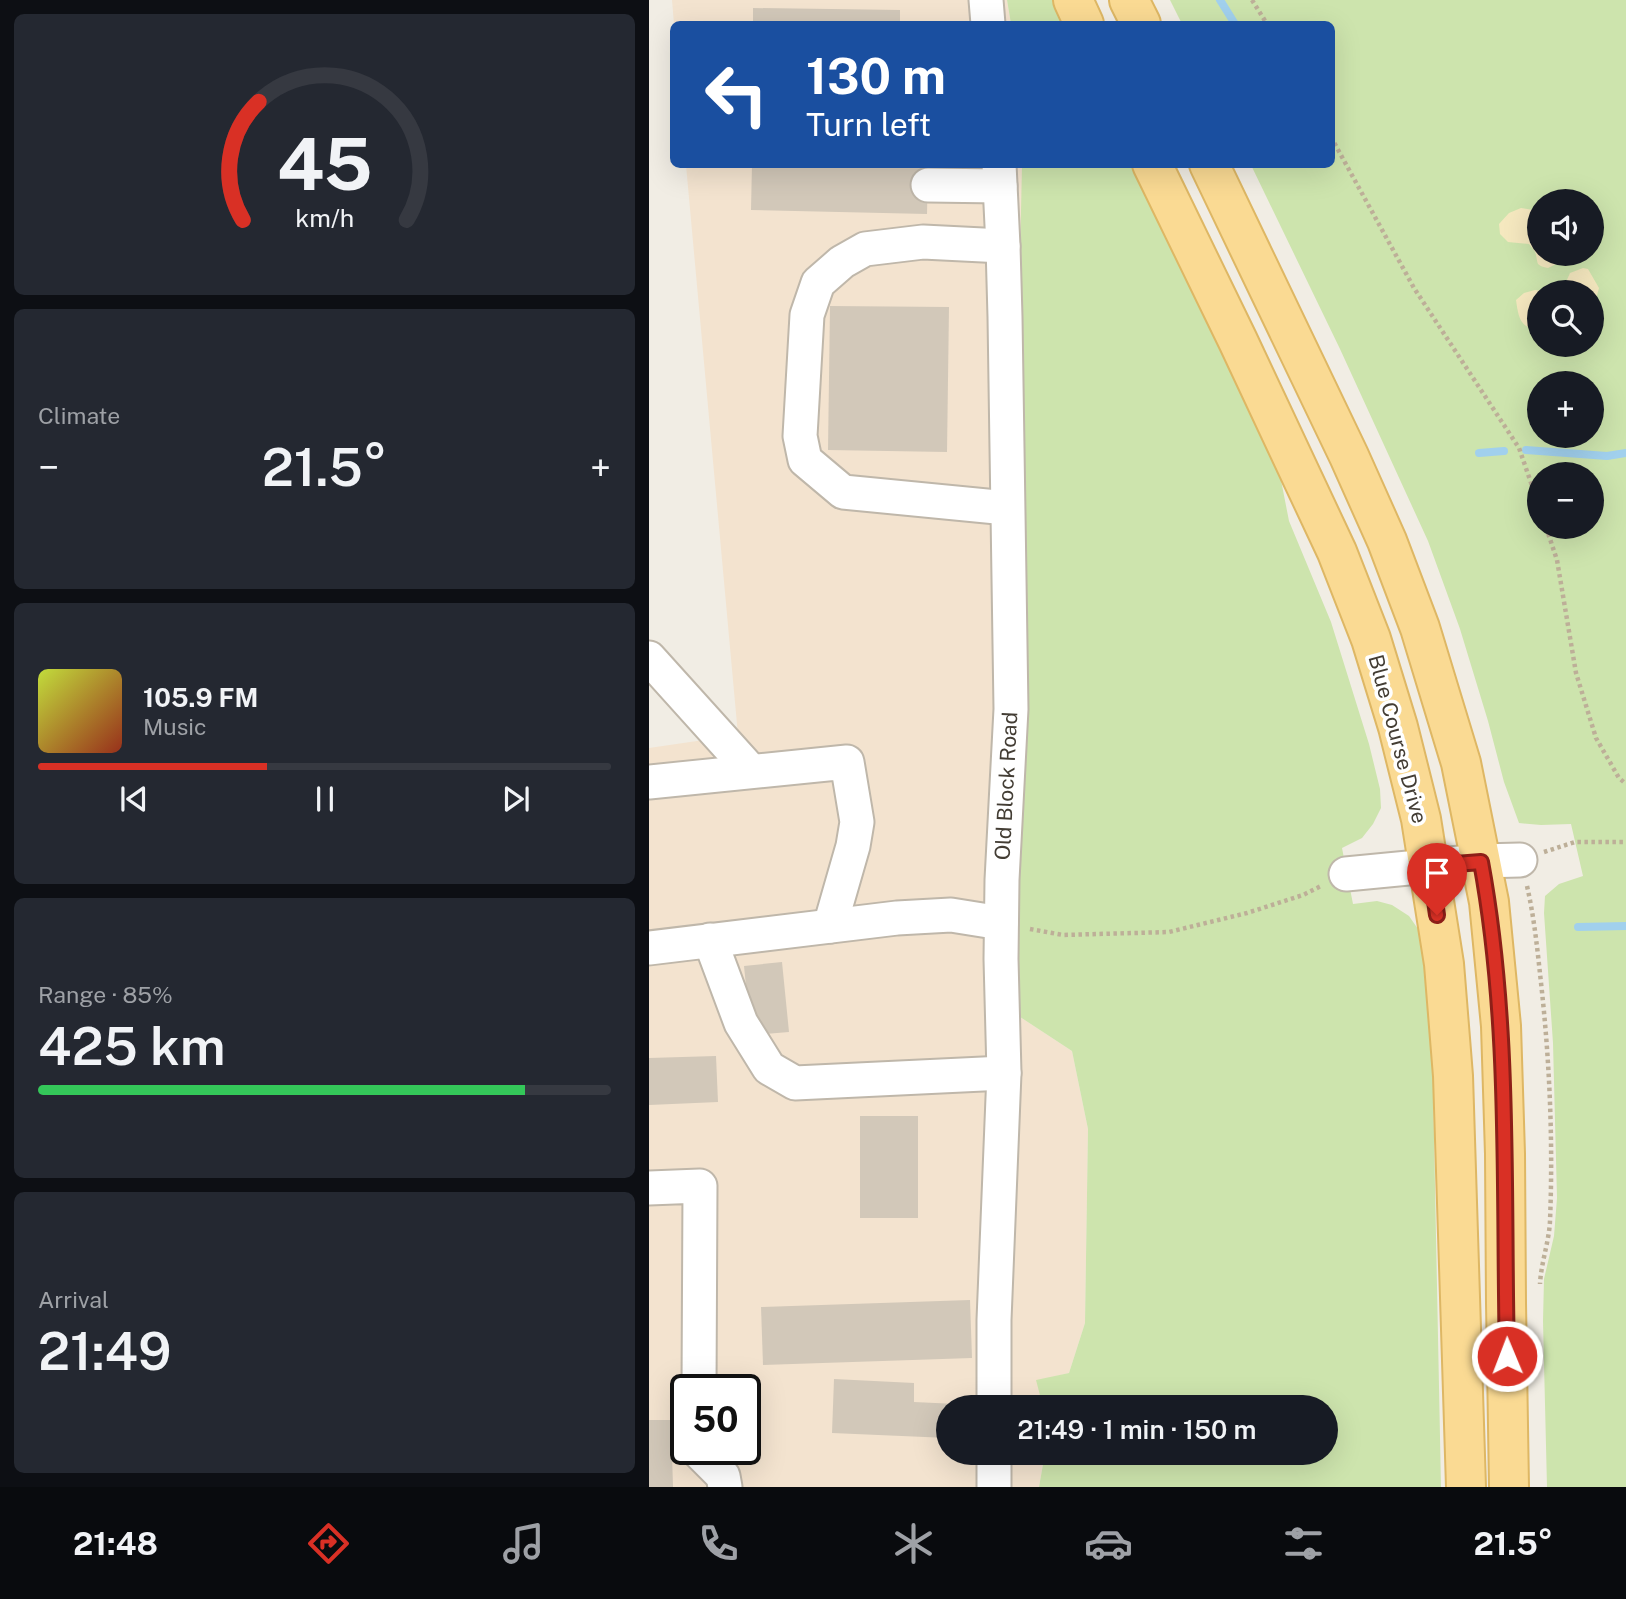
<!DOCTYPE html>
<html lang="en">
<head>
<meta charset="utf-8">
<style>
	body { margin:0; font-family:"Public Sans",sans-serif; background:#242831; color:#f1f3f6; height:100vh; display:flex; flex-direction:column; font-size:26px; white-space:nowrap }
	* { box-sizing:border-box; margin:0 }
	p { font-size:23px; color:#9ea1a6 }
	.icon { flex:none; width:38px; height:38px; fill:none; stroke:currentColor; stroke-width:2; stroke-linecap:round; stroke-linejoin:round }
	.map { position:relative; flex:1; overflow:hidden }
	.sheet { display:flex; flex-direction:column; gap:14px; padding:14px; background:#0d0f14; width:649px }
	.sheet>* { flex:none }
	.guide { position:absolute; left:21px; top:21px; width:665px; height:147px; border-radius:10px; box-shadow:0 7px 28px #0002; background:#1a4fa0; color:#fff; overflow:hidden }
	.tools { position:absolute; left:878px; top:189px; display:grid; gap:14px }
	.tools a { display:grid; place-items:center; width:77px; height:77px; border-radius:50%; background:#171b24; box-shadow:0 7px 28px #0002; font-size:35px }
	.speed { position:absolute; left:21px; top:1374px; display:flex; gap:14px; font-size:35px; font-weight:700; text-align:center }
	.speed>* { display:grid; place-content:center; width:91px; height:91px; border-radius:50%; background:#171b24; box-shadow:0 7px 28px #0002; line-height:1 }
	.speed .limit { border:4px solid #111; border-radius:10px; background:#fff; color:#111 }
	.pin { position:absolute; display:grid; place-items:center; width:60px; height:60px; color:#fff; margin:-72px -30px; border-radius:50% 50% 50% 0; rotate:-45deg; box-shadow:0 0 7px #0007 }
	.pin .icon { rotate:45deg }
	.me { position:absolute; width:77px; margin:-38px; rotate:359deg; stroke-linejoin:round; filter:drop-shadow(0 0 5px #0008) }
	.turn { display:flex; align-items:center; gap:24px; height:147px; padding:0 21px; font-size:32px }
	.turn .icon { width:91px; height:91px; stroke-width:2.5 }
	.turn b { display:block; font-size:49px; line-height:60px }
	.big { font-size:52px; font-weight:600; line-height:1.1 }
	.sheet .tile { flex:1; display:flex; flex-direction:column; justify-content:center; gap:10px; min-width:0; padding:0 24px; border-radius:10px; background:#242831 }
	.sheet .dial { align-items:center; gap:0 }
	.dial svg { height:182px; overflow:visible; fill:none; stroke:#363941; stroke-width:7; stroke-linecap:round; text-anchor:middle }
	.dial text { fill:#f1f3f6; stroke:none }
	.song { display:flex; align-items:center; gap:21px }
	.cover { width:84px; height:84px; border-radius:10px; background:linear-gradient(135deg,hsl(70 70% 55%),hsl(10 70% 35%)) }
	.played { height:7px; border-radius:4px; background:linear-gradient(90deg,#d93025 40%,#363941 40%) }
	.keys { display:flex; justify-content:space-around; direction:ltr }
	.heat { display:flex; justify-content:space-between; align-items:center; font-size:38px; direction:ltr }
	.charge { height:10px; border-radius:5px; background:linear-gradient(90deg,#34c759 85%,#363941 0) }
	.trip { position:absolute; left:287px; top:1395px; width:402px; height:70px; border-radius:35px; background:#171b24; box-shadow:0 7px 28px #0002; font-weight:600; line-height:70px; text-align:center }
	.tab-bar { display:flex; height:112px; justify-content:space-around; align-items:center; background:#090b0e; color:#9ea1a6 }
	.tab-bar .icon { width:49px; height:49px }
	.tab-bar .on { color:#d93025 }
	.tab-bar b { font-size:32px; color:#f1f3f6 }
	main { display:flex; flex:1; min-height:0 }
	.map>svg:first-child { display:block }
	.commercial { fill:#f3e3cf; fill-rule:evenodd }
	.green { fill:#cde4ad; fill-rule:evenodd }
	.sand { fill:#f5e8bf }
	.lines { fill:none; stroke-linecap:round; stroke-linejoin:round }
	.stream { stroke:#a1d0ed; stroke-width:8 }
	.building { fill:#d2c8b9 }
	.minor-casing { stroke:#bfb7aa; stroke-width:37 }
	.major-casing { stroke:#deb764; stroke-width:42 }
	.path { stroke:#bdaf98; stroke-width:4.5; stroke-dasharray:3.5 3.5; stroke-linecap:butt }
	.minor { stroke:#fff; stroke-width:33 }
	.major { stroke:#fada93; stroke-width:38 }
	.route-casing { stroke:#8d1f18; stroke-width:18 }
	.route { stroke:#d93025; stroke-width:12 }
	.labels { text-anchor:middle; dominant-baseline:central; stroke-width:7; stroke-linejoin:round; paint-order:stroke }
	.street-label { font-size:21px; fill:#433d34; stroke:#fff }
</style>
</head>
<body>
<main>
<section class="sheet">
<div class="tile dial"><svg viewBox="0 0 100 80">
<path d="M14 69A42 42 0 1 1 86 69"/>
<path d="M14 69A42 42 0 0 1 21 17" stroke="#d93025"/>
<text x="50" y="56" font-size="32" font-weight="700">45</text>
<text x="50" y="72" font-size="11">km/h</text>
</svg></div>
<div class="tile"><p>Climate</p>
<div class="heat"><a>−</a><b class="big">21.5°</b><a>+</a></div>
</div>
<div class="tile">
<div class="song"><i class="cover"></i><div><b>105.9 FM</b><p>Music</p></div></div>
<div class="played"></div>
<div class="keys"><svg class="icon" aria-label="previous" viewBox="0 0 24 24"><path d="M18 5L8 12l10 7zM5 5v14"/></svg><svg class="icon" aria-label="pause" viewBox="0 0 24 24"><path d="M8 5v14M16 5v14"/></svg><svg class="icon" aria-label="next" viewBox="0 0 24 24"><path d="M6 5l10 7-10 7zM19 5v14"/></svg></div>
</div>
<div class="tile"><p>Range · 85%</p><b class="big">425 km</b><div class="charge"></div></div>
<div class="tile"><p>Arrival</p><b class="big">21:49</b></div>
</section>
<div class="map">
<svg width="977" height="1487" viewBox="0 0 977 1487">
	<rect width="100%" height="100%" fill="#f1ede4"/>
	<g class="commercial">
		<path d="M23 0H358L362 24H25Z"/>
		<path d="M37 165H374L362 1011 423 1051 439 1129 436 1323 420 1373 388 1381 394 1407H299V1452L396 1453 390 1487H0V748L89 735ZM37 1390H96V1449H37Z"/>
	</g>
	<g class="green">
		<path d="M358 0H405L417 24H362Z"/>
		<path d="M521 0H977V1487H898L894 1321 895 1279 905 1236 908 1198 904 1043 895 913 896 896 910 884 934 876 922 824 892 825 870 823 855 782 839 721 811 629 779 541 691 349 602 165 682 164V24H533ZM891 201H943V254H891ZM891 292H943V345H891ZM891 383H943V436H891ZM891 474H943V527H891Z"/>
		<path d="M373 165H485L631 475 640 521 682 622 720 744 731 789 732 808 724 824 713 838 693 848 704 904 728 901 743 905 760 916 769 929 776 956 783 1035 792 1487H390L396 1453 677 1452V1407H394L387 1380 420 1373 436 1323 439 1129 423 1051 362 1011 369 350Z"/>
	</g>
	<g class="sand">
		<path d="M872 208 891 211V254H913L907 264 899 268C885 265 890 263 886 252 885 250 881 245 880 244L859 242 851 234 850 224 860 213Z"/>
		<path d="M934 268 939 269 950 288 947 299 943 302V292H921L917 282 921 273Z"/>
		<path d="M886 290 900 292H891V326L884 329C870 326 869 313 867 300L875 293Z"/>
	</g>
	<g class="lines">
		<g class="stream">
			<path d="M571 0 586 24"/>
			<path d="M877 450 958 456 977 453"/>
			<path d="M830 453 855 451"/>
			<path d="M929 927 977 926"/>
		</g>
	</g>
	<g class="building">
		<path d="M104 8 251 10V24H104Z"/>
		<path d="M103 164H279L278 214 102 210Z"/>
		<path d="M181 306 300 307 298 452 179 450Z"/>
		<path d="M133 962 140 1032 102 1035 95 966Z"/>
		<path d="M67 1056 69 1102 0 1105V1058Z"/>
		<rect x="211" y="1116" width="58" height="102"/>
		<path d="M321 1300 323 1358 114 1365 112 1307Z"/>
		<path d="M185 1379 265 1383V1402L329 1405V1407H299V1438L183 1433Z"/>
		<path d="M0 1420H22L24 1487H0Z"/>
	</g>
	<g class="lines">
		<defs>
			<g id="minor">
				<path d="M337 0 339 24"/>
				<path d="M279 185 351 186"/>
				<path d="M354 246 274 242 216 249 193 262 169 283 158 315 151 436 156 460 194 492 358 508"/>
				<path d="M0 658 102 771"/>
				<path d="M0 782 198 762 208 822 204 846 181 926"/>
				<path d="M697 874 832 861 871 860"/>
				<path d="M61 940 92 1023 120 1068 146 1083 355 1073"/>
				<path d="M0 948 248 918 302 915 352 923"/>
				<path d="M0 1188 51 1186 50 1390"/>
				<path d="M345 1407V1320L355 1073 352 959 353 880 362 709 356 317 354 246 350 164"/>
				<path d="M50 1449V1452L74 1476 76 1487"/>
				<path d="M345 1487V1452"/>
			</g>
			<g id="major">
				<path d="M424 0 435 24"/>
				<path d="M480 0 492 24"/>
				<path d="M503 164 589 341 688 552 722 639 749 727 772 819 795 964 804 1076 817 1487"/>
				<path d="M560 164 700 456 738 541 771 628 812 763 840 902 852 1026 856 1154 857 1303 860 1487"/>
			</g>
		</defs>
		<use href="#minor" class="minor-casing"/>
		<use href="#major" class="major-casing"/>
		<g class="path">
			<path d="M603 0 618 24"/>
			<path d="M682 137 765 288 870 448 891 509"/>
			<path d="M897 527 908 560 927 673 947 738 970 778 977 784"/>
			<path d="M895 852 926 842H977"/>
			<path d="M878 886C886 921 889 956 893 992 901 1068 904 1145 901 1221 900 1242 892 1263 891 1284"/>
			<path d="M381 929 414 935 520 932 598 913 654 895 672 886"/>
		</g>
		<use href="#minor" class="minor"/>
		<use href="#major" class="major"/>
	</g>
	<g class="lines">
		<defs>
			<path id="route" d="M788 915 781 866 832 862C862 1024 854 1191 858 1356"/>
		</defs>
		<use href="#route" class="route-casing"/>
		<use href="#route" class="route"/>
	</g>
	<g class="labels">
		<g class="street-label">
			<text transform="translate(749 739) rotate(75)">Blue Course Drive</text>
			<text transform="translate(357 786) rotate(-87)">Old Block Road</text>
		</g>
	</g>
</svg>
<div class="tools">
<a><svg class="icon" aria-label="sound" viewBox="0 0 24 24"><path d="M4 9h4l5-4v14l-5-4H4zM17 9q2 3 0 6"/></svg></a>
<a><svg class="icon" aria-label="search" viewBox="0 0 24 24"><circle cx="10" cy="10" r="6"/><path d="M15 15l6 6"/></svg></a>
<a>+</a>
<a>−</a>
</div>
<div class="speed"><div class="limit">50</div></div>
<div class="pin" style="left:788px;top:915px;background:#d93025"><svg class="icon" aria-label="arrive" viewBox="0 0 24 24"><path d="M6 21V4h12l-3 4 3 4H6"/></svg></div>
<svg class="me" style="left:858px;top:1356px" viewBox="-20 -20 40 40"><circle r="17" fill="#d93025" stroke="#fff" stroke-width="3"/><path d="M0-11L8 9 0 5-8 9z" fill="#fff"/></svg>
<div class="trip">21:49 · 1 min · 150 m</div>
<div class="guide">
<div class="turn"><svg class="icon" aria-label="left" viewBox="0 0 24 24"><path d="M17 20v-9H6M10 6l-5 5 5 5"/></svg><div><b>130 m</b>Turn left</div></div>
</div>
</div>
</main>
<nav class="tab-bar">
<b>21:48</b>
<svg class="icon on" aria-label="directions" viewBox="0 0 24 24"><path d="M12 3l9 9-9 9-9-9zM9 14v-3h6M13 9l2 2-2 2"/></svg>
<svg class="icon" aria-label="music" viewBox="0 0 24 24"><path d="M9 18V5l10-2v13"/><circle cx="6" cy="18" r="3"/><circle cx="16" cy="16" r="3"/></svg>
<svg class="icon" aria-label="phone" viewBox="0 0 24 24"><path d="M5 4h4l2 5-3 2q2 4 5 5l2-3 5 2v4C11 20 4 13 5 4z"/></svg>
<svg class="icon" aria-label="climate" viewBox="0 0 24 24"><path d="M12 3v18M4 7l16 10M4 17L20 7"/></svg>
<svg class="icon" aria-label="car" viewBox="0 0 24 24"><path d="M5 17H2v-5l4-1 3-4h7l3 4 3 1v5h-3M9 17h6M6 11h13"/><circle cx="7" cy="17" r="2"/><circle cx="17" cy="17" r="2"/></svg>
<svg class="icon" aria-label="filters" viewBox="0 0 24 24"><path d="M4 7h16M4 17h16"/><circle cx="9" cy="7" r="2"/><circle cx="15" cy="17" r="2"/></svg>
<b>21.5°</b>
</nav>
</body>
</html>
